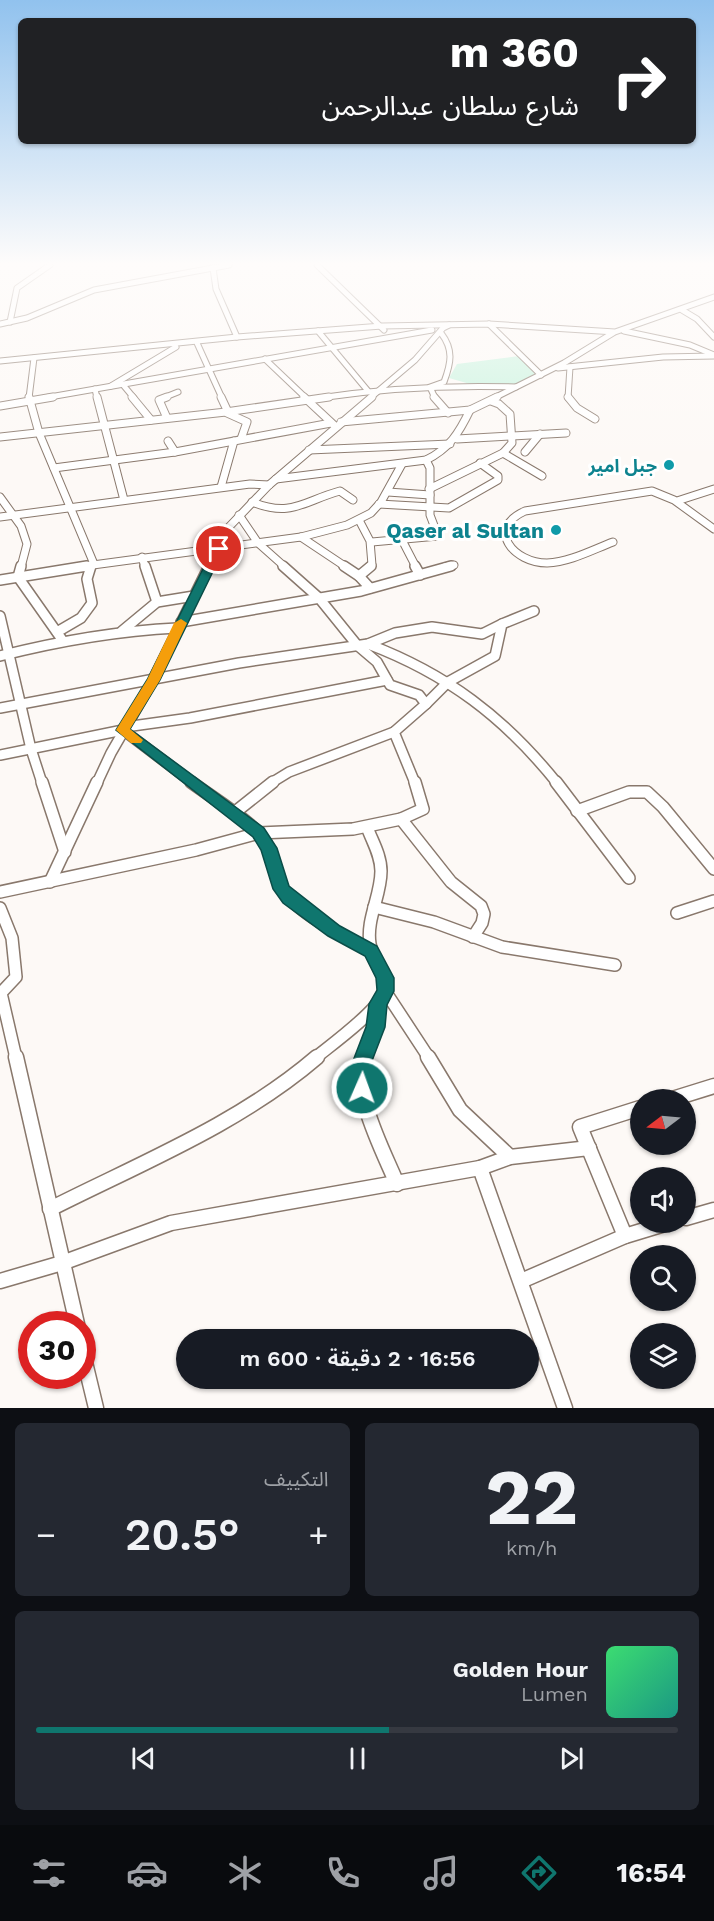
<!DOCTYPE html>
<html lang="ar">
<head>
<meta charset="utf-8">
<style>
	body { margin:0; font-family:"Work Sans","Noto Sans Arabic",sans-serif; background:#242831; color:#f1f3f6; direction:rtl; height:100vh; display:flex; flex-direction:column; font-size:22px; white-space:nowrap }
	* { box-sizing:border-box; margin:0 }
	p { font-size:20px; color:#9ea1a6 }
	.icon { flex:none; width:33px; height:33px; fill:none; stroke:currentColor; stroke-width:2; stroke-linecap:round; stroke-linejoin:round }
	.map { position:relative; height:1408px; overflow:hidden; direction:ltr }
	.sheet { display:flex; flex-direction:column; gap:15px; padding:15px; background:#0d0f14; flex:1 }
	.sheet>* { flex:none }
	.hud { position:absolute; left:18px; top:18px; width:678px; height:126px; border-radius:9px; box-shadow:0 2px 4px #0004; direction:rtl; background:#202124; color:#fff; overflow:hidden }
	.needle { width:39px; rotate:254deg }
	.buttons { position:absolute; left:630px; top:1089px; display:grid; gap:12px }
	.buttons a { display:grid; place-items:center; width:66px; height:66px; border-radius:50%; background:#171b24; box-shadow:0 2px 4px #0004; font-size:30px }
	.speed { position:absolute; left:18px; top:1311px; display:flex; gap:12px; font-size:30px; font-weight:700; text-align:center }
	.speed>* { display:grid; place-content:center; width:78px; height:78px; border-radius:50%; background:#171b24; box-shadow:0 2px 4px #0004; line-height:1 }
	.speed .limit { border:9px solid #d22; background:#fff; color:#111 }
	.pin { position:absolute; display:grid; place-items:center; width:51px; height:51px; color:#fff; margin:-26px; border:3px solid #fff; border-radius:50%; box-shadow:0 2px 6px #0007 }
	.me { position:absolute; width:66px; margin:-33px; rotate:2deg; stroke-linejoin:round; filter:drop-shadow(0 0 4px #0008) }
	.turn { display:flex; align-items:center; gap:21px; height:126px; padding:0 18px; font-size:27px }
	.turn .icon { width:78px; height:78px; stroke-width:2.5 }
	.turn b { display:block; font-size:42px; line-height:51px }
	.big { font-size:45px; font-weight:600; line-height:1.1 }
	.sheet .card { flex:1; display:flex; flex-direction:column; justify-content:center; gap:9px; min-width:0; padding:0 21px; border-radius:9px; background:#242831 }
	.sheet .dial { align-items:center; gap:0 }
	.dial b { font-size:78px; line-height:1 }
	.song { display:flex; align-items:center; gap:18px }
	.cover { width:72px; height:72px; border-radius:9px; background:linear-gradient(135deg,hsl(140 70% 55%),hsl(170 70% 35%)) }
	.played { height:6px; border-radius:3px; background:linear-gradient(90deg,#0f766e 55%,#363941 55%) }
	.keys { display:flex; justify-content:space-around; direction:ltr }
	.heat { display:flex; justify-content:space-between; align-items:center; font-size:33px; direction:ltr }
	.sheet .tiles { flex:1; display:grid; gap:15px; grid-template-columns:1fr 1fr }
	.card:last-child { grid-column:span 2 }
	.trip { position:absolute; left:176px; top:1329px; width:363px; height:60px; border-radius:30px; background:#171b24; box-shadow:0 2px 4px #0004; font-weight:600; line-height:60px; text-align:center; direction:rtl }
	.dock { display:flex; height:96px; justify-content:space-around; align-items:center; background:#090b0e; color:#9ea1a6 }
	.dock .icon { width:42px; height:42px }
	.dock .on { color:#0f766e }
	.dock b { font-size:27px; color:#f1f3f6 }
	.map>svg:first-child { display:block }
	.green { fill:#c8f3de }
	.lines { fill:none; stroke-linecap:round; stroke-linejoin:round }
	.street-far4-casing { stroke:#89786c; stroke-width:7 }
	.street-far3-casing { stroke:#89786c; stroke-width:9 }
	.street-far2-casing { stroke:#89786c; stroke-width:12 }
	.street-far1-casing { stroke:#89786c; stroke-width:14 }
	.street-casing { stroke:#89786c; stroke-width:17 }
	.street-far4 { stroke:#fff; stroke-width:5 }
	.street-far3 { stroke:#fff; stroke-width:7 }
	.street-far2 { stroke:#fff; stroke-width:9 }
	.street-far1 { stroke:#fff; stroke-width:11 }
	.street { stroke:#fff; stroke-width:14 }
	.route { fill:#0f766e; stroke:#0a4d48; stroke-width:1.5 }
	.slow { fill:#f59e0b }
	.culture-dot { fill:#0f9aa8; stroke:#fff; stroke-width:2 }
	.labels { text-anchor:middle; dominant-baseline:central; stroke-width:6; stroke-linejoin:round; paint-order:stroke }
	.far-culture-label { font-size:18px; font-weight:bold; fill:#0d838f; stroke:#fff; text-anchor:end }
	.culture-label { font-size:21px; font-weight:bold; fill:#0d838f; stroke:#fff; text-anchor:end }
</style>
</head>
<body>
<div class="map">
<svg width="714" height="1408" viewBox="0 0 714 1408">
	<rect width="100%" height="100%" fill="#fdf9f6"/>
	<path class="green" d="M519 356 538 375 514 387 470 384 449 378 457 364Z"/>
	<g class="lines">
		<defs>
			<g id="street-far4">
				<path d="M317 265 384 330"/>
				<path d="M213 268 216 289 237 337"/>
				<path d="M682 310 697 319 714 337"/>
				<path d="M10 322 17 288 50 265"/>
				<path d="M0 324 27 318 94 290 229 265"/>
				<path d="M489 324 541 375"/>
				<path d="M318 331 368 391"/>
				<path d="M624 331 690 345 714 355"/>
				<path d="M197 343 222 398"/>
				<path d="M265 359 306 398"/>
				<path d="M0 361 237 337 382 326 489 324 615 332 714 297"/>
				<path d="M558 368 663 357 714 356"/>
				<path d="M111 386 176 347"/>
				<path d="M124 386 134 398"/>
				<path d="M95 389 97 398"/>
				<path d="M29 398 34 358"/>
				<path d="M44 398 432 330"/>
				<path d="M163 398 178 392"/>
				<path d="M319 398C385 388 449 385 516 387"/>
				<path d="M370 398 415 360 443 328 449 325"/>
				<path d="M435 398 430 387 444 382C451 363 454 350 441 333"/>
				<path d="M494 398 564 363 613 333"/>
				<path d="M568 398 570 367"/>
			</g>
			<g id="street-far3">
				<path d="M29 397 39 433 94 564"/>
				<path d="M97 397 124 500"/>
				<path d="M132 397 151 420"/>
				<path d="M167 397 159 400 167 418"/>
				<path d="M221 397 228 412"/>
				<path d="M304 397 334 425"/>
				<path d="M434 397 448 413"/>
				<path d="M568 397 577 408 595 419"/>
				<path d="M0 406 53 397"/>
				<path d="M227 413 247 422 241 439"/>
				<path d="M341 422 470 410 497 397"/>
				<path d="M0 437 226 412 329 397"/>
				<path d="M457 439 566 433"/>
				<path d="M168 441 175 452"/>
				<path d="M309 450 450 444"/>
				<path d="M525 452 540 434"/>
				<path d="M503 453 542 476"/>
				<path d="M54 468 175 452 331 423"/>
				<path d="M276 479 426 460C449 449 459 433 470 410"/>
				<path d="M221 487 234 441"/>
				<path d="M429 489 503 453 512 443 510 414 499 404 491 401"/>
				<path d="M388 492 430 495"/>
				<path d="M0 497 21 526 27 544 21 567"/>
				<path d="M677 501 714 489"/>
				<path d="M252 502C292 518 303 501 340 491L353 500"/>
				<path d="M379 504 449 508 498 480V476L480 463"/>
				<path d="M239 515 258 543 285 567"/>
				<path d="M0 517 250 484 269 485"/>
				<path d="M359 520 370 541 372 565 369 567"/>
				<path d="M301 537 346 567"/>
				<path d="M402 540 416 567"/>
				<path d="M372 542 438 536 430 515V468L426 460"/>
				<path d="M613 542C592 550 570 562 547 563 514 563 485 529 525 511L652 491 674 500 714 529"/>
				<path d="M142 557 145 567"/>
				<path d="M78 567 301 537 347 525 371 513 381 502 402 464"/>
				<path d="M89 567 94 564"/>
				<path d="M208 567 227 529 269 485 372 397"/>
				<path d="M445 567 454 565"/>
			</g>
			<g id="street-far2">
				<path d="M21 566 18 577 63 641"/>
				<path d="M145 566 157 602"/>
				<path d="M283 566 319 598 357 645 377 662 390 685 419 695 426 704 394 732 415 783"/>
				<path d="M344 566 359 576 370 588"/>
				<path d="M415 566 420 575"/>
				<path d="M359 576 371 566"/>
				<path d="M0 580 87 566"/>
				<path d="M0 616 31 749 42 783"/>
				<path d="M181 622 361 591 451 566"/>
				<path d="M122 631 157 602 194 596"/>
				<path d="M57 632 81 618 92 603 87 579 91 566"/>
				<path d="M368 644C447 674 504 717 557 783"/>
				<path d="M0 656C59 641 116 631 177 628"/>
				<path d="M426 704 448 682 495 656 502 624 534 611"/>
				<path d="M0 708 239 663 368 644 395 633 432 627 482 634 502 624"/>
				<path d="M125 727 190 718 387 680"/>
				<path d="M0 755 123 730 193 783"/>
				<path d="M97 783 111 753 153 680 209 566"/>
				<path d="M271 783 289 772 394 732"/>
			</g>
			<g id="street-far1">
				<path d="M42 782 65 852"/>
				<path d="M191 782C213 798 238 813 258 832 274 848 272 873 284 891 298 913 347 938 371 951"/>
				<path d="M556 782 629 878"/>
				<path d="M577 811 629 792H647L663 807 714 869"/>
				<path d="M234 813 273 782"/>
				<path d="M401 819 451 882 481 906 484 914 482 923 473 937"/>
				<path d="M50 882 97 782"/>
				<path d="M0 892 196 850 259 833 353 829 401 819 423 809 415 782"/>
				<path d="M374 907 434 922 502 947 615 965"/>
				<path d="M0 908 12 938 16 977 1 993 16 1058"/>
				<path d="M677 913 714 901"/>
				<path d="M385 991 429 1058"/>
				<path d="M315 1058C331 1045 375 1013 382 996 390 977 373 962 370 944 366 919 381 896 381 871 381 855 372 841 367 827"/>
				<path d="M364 1058 376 1027 378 1004"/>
			</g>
			<g id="street">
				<path d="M16 1057 77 1324"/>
				<path d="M365 1057C351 1092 383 1150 397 1184"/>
				<path d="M428 1057 460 1110 510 1157"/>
				<path d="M669 1100 714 1086"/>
				<path d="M50 1209C141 1163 239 1124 317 1057"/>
				<path d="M686 1218 714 1210"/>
				<path d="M625 1236 580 1127 640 1108"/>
				<path d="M0 1281 62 1263 171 1223 480 1168"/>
				<path d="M521 1281 625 1236 671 1222"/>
				<path d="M82 1350 96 1408"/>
				<path d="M565 1408 480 1168 510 1157 589 1148"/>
			</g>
		</defs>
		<use href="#street-far4" class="street-far4-casing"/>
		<use href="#street-far3" class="street-far3-casing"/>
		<use href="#street-far2" class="street-far2-casing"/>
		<use href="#street-far1" class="street-far1-casing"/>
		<use href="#street" class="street-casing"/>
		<use href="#street-far4" class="street-far4"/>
		<use href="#street-far3" class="street-far3"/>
		<use href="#street-far2" class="street-far2"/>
		<use href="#street-far1" class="street-far1"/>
		<use href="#street" class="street"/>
	</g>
	<linearGradient id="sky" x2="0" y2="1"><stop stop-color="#91c2ee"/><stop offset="0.57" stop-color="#fefcfb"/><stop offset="1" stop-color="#fefcfb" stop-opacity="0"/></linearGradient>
	<rect width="714" height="462" fill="url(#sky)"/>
	<path class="route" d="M219 545 224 549 160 680 130 729 264 828 277 848 289 886 340 926 377 946 394 978V991L387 1005 385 1027 370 1066 372 1088 369 1095 362 1097 355 1095 352 1088 351 1066 366 1027 369 1004 377 990 376 978 365 956 328 936 283 903 273 889 261 850 253 837 116 730 147 680 213 549Z"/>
	<path class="slow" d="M181 619 187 623 160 680 130 729 143 740 141 743H131L116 730 147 680 174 623Z"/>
	<g class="culture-dot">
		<circle cx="669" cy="465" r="6"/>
		<circle cx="556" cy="530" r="6"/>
	</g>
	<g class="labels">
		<g class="far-culture-label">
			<text x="657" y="465">جبل امير</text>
		</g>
		<g class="culture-label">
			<text x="544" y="530">Qaser al Sultan</text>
		</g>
	</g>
</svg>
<div class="buttons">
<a><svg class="needle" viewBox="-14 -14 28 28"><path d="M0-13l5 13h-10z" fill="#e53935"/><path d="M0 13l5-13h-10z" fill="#9ea1a6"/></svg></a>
<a><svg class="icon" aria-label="sound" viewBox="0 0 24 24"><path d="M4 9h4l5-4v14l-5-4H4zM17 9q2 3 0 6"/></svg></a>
<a><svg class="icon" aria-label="search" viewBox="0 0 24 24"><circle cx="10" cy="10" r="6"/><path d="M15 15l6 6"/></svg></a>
<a><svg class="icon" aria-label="layers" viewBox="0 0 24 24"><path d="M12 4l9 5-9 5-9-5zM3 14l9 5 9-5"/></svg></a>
</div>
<div class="speed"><div class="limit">30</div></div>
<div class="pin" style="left:219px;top:549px;background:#d93025"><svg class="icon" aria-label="arrive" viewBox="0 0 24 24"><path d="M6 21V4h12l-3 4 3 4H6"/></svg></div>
<svg class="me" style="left:362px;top:1088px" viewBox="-20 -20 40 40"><circle r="17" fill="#0f766e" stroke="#fff" stroke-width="3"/><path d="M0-11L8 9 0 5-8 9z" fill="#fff"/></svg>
<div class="trip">16:56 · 2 دقيقة · 600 m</div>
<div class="hud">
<div class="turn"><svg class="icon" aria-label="right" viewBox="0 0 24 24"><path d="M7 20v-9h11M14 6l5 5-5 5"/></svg><div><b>360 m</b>شارع سلطان عبدالرحمن</div></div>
</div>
</div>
<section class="sheet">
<div class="tiles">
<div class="card dial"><b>22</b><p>km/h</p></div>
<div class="card"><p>التكييف</p>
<div class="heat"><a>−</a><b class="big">20.5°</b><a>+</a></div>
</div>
<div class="card">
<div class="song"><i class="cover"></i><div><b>Golden Hour</b><p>Lumen</p></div></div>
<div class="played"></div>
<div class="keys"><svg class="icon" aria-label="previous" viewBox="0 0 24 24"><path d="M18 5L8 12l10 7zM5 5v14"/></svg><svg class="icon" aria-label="pause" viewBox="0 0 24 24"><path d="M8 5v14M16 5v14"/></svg><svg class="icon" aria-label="next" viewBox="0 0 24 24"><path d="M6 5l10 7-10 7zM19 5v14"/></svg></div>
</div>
</div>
</section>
<nav class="dock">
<b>16:54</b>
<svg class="icon on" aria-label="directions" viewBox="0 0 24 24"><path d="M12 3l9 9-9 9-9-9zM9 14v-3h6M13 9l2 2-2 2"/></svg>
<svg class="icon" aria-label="music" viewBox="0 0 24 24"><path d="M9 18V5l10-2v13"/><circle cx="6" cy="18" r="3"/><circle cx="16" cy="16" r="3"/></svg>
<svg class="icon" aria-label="phone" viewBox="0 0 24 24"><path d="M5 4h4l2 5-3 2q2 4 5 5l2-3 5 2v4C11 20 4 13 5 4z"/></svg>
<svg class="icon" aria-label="climate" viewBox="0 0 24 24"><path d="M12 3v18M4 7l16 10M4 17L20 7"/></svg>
<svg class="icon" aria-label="car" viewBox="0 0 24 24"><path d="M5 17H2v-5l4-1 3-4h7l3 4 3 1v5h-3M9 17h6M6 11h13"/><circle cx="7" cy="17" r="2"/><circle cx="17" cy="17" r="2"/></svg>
<svg class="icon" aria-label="filters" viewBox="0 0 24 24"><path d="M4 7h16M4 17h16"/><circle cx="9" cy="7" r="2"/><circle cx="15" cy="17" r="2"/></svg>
</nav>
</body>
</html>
